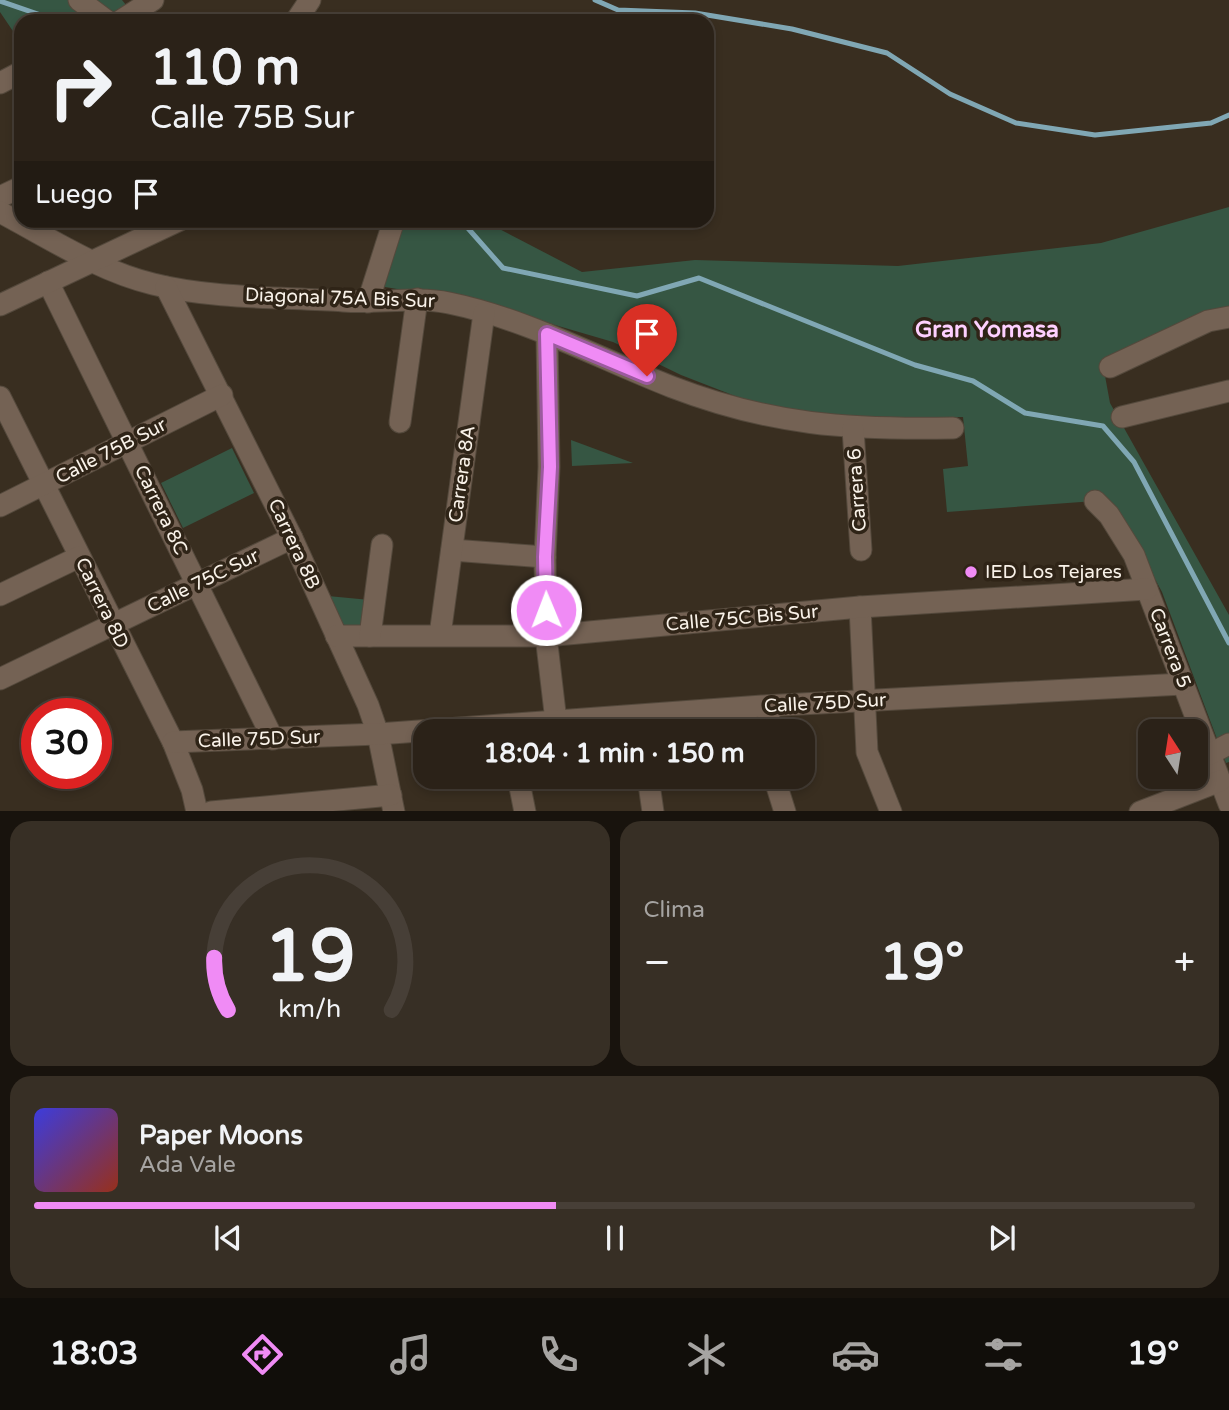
<!DOCTYPE html>
<html lang="es">
<head>
<meta charset="utf-8">
<style>
	body { margin:0; font-family:"Varela Round",sans-serif; background:#372f25; color:#f1f3f6; height:100vh; display:flex; flex-direction:column; font-size:26px; white-space:nowrap }
	* { box-sizing:border-box; margin:0 }
	p { font-size:23px; color:#a6a4a2 }
	.icon { flex:none; width:38px; height:38px; fill:none; stroke:currentColor; stroke-width:2; stroke-linecap:round; stroke-linejoin:round }
	.map { position:relative; height:811px; overflow:hidden }
	.side { display:flex; flex-direction:column; gap:10px; padding:10px; background:#18130d; flex:1 }
	.side>* { flex:none }
	.top-card { position:absolute; left:14px; top:14px; width:700px; height:214px; border-radius:21px; box-shadow:0 4px 10px #0003,0 0 0 2px #473f37; background:#2b2218; color:#f1f3f6; overflow:hidden }
	.needle { width:46px; rotate:348deg }
	.buttons { position:absolute; left:1138px; top:719px; display:grid; gap:14px }
	.buttons a { display:grid; place-items:center; width:70px; height:70px; border-radius:14px; background:#2b2218; box-shadow:0 4px 10px #0003,0 0 0 2px #473f37; font-size:35px }
	.speed { position:absolute; left:21px; top:698px; display:flex; gap:14px; font-size:35px; font-weight:700; text-align:center }
	.speed>* { display:grid; place-content:center; width:91px; height:91px; border-radius:50%; background:#2b2218; box-shadow:0 4px 10px #0003,0 0 0 2px #473f37; line-height:1 }
	.speed .limit { border:10px solid #d22; background:#fff; color:#111 }
	.pin { position:absolute; display:grid; place-items:center; width:60px; height:60px; color:#fff; margin:-72px -30px; border-radius:50% 50% 50% 0; rotate:-45deg; box-shadow:0 0 7px #0007 }
	.pin .icon { rotate:45deg }
	.me { position:absolute; width:77px; margin:-38px; rotate:359deg; stroke-linejoin:round; filter:drop-shadow(0 0 5px #0008) }
	.turn { display:flex; align-items:center; gap:24px; height:147px; padding:0 21px; font-size:32px }
	.turn .icon { width:91px; height:91px; stroke-width:2.5 }
	.turn b { display:block; font-size:49px; line-height:60px }
	.then { display:flex; align-items:center; height:66px; padding:0 21px; background:#0003; gap:14px; font-size:26px }
	.big { font-size:52px; font-weight:700; line-height:1.1 }
	.side .card { flex:1; display:flex; flex-direction:column; justify-content:center; gap:10px; min-width:0; padding:0 24px; border-radius:21px; background:#372f25 }
	.side .dial { align-items:center; gap:0 }
	.dial svg { height:182px; overflow:visible; fill:none; stroke:#473f37; stroke-width:7; stroke-linecap:round; text-anchor:middle }
	.dial text { fill:#f1f3f6; stroke:none }
	.song { display:flex; align-items:center; gap:21px }
	.cover { width:84px; height:84px; border-radius:10px; background:linear-gradient(135deg,hsl(240 70% 55%),hsl(10 70% 35%)) }
	.played { height:7px; border-radius:4px; background:linear-gradient(90deg,#f08bf5 45%,#473f37 45%) }
	.keys { display:flex; justify-content:space-around; direction:ltr }
	.heat { display:flex; justify-content:space-between; align-items:center; font-size:38px; direction:ltr }
	.side .tiles { flex:1; display:grid; gap:10px; grid-template-columns:1fr 1fr }
	.card:last-child { grid-column:span 2 }
	.trip { position:absolute; left:413px; top:719px; width:402px; height:70px; border-radius:21px; background:#2b2218; box-shadow:0 4px 10px #0003,0 0 0 2px #473f37; font-weight:700; line-height:70px; text-align:center }
	.menu { display:flex; height:112px; justify-content:space-around; align-items:center; background:#110e0a; color:#a6a4a2 }
	.menu .icon { width:49px; height:49px }
	.menu .active { color:#f08bf5 }
	.menu b { font-size:32px; color:#f1f3f6 }
	.map>svg:first-child { display:block }
	.green { fill:#365643 }
	.lines { fill:none; stroke-linecap:round; stroke-linejoin:round }
	.stream { stroke:#80a7b4; stroke-width:5 }
	.minor-casing { stroke:#54493c; stroke-width:23 }
	.minor { stroke:#746254; stroke-width:21 }
	.route-casing { stroke:#9c5a9f; stroke-width:18 }
	.route { stroke:#f08bf5; stroke-width:12 }
	.poi-dot { fill:#f08bf5; stroke:#2f2417; stroke-width:2.5 }
	.labels { text-anchor:middle; dominant-baseline:central; stroke-width:7; stroke-linejoin:round; paint-order:stroke }
	.street-label { font-size:19px; fill:#f9f2e9; stroke:#2f2417 }
	.poi-label { font-size:19px; fill:#f9f2e9; stroke:#2f2417; text-anchor:start }
	.quarter-label { font-size:23px; font-weight:bold; fill:#fed0ff; stroke:#2f2417 }
</style>
</head>
<body>
<div class="map">
<svg width="1229" height="812" viewBox="0 0 1229 812">
	<rect width="100%" height="100%" fill="#392e20"/>
	<g class="green">
		<path d="M0 0H122L126 5 98 21H21V43L0 12Z"/>
		<path d="M1229 207V309L1103 365 1110 403 1229 615V762L1226 763 1162 592 1129 531 1095 501 947 512 943 469 968 466 963 417 856 419 789 413 753 403 681 375 613 342 476 302 373 285 394 221H484L582 272 695 260 898 266 1101 243Z"/>
		<path d="M571 440 633 463 572 466Z"/>
		<path d="M232 448 254 493 183 528 161 483Z"/>
		<path d="M328 596 370 600 366 629 340 630Z"/>
	</g>
	<g class="lines">
		<g class="stream">
			<path d="M595 0 618 10 695 13 792 29 887 53 950 94 1016 123 1095 135 1211 123 1229 115"/>
			<path d="M0 1 58 21"/>
			<path d="M457 220 466 226 503 268 637 296 699 278 915 365 973 381 1025 413 1103 426 1134 462 1229 643"/>
		</g>
		<defs>
			<g id="minor">
				<path d="M79 0 107 21"/>
				<path d="M120 21 153 0"/>
				<path d="M296 21 310 0"/>
				<path d="M0 83 21 72"/>
				<path d="M0 197 21 187"/>
				<path d="M0 212C49 238 99 271 153 284 212 299 283 297 343 301 379 304 414 296 449 303 527 319 598 358 672 387 771 425 849 430 953 428"/>
				<path d="M48 282 273 739"/>
				<path d="M166 287 292 538 368 705 378 734 394 812"/>
				<path d="M368 302 394 220"/>
				<path d="M0 305 180 220"/>
				<path d="M547 334 549 467 545 557 546 636 556 721"/>
				<path d="M1110 367 1208 321 1229 317"/>
				<path d="M0 397 173 742 192 790 197 812"/>
				<path d="M1122 417 1229 391"/>
				<path d="M400 422 417 299"/>
				<path d="M853 429 861 550"/>
				<path d="M1095 501 1109 515 1134 555 1229 804"/>
				<path d="M0 506 222 395"/>
				<path d="M452 550 545 557"/>
				<path d="M0 595 79 557"/>
				<path d="M860 607 867 752 891 812"/>
				<path d="M440 635 484 313"/>
				<path d="M336 636H546L860 607 1147 589"/>
				<path d="M370 636 382 545"/>
				<path d="M0 679 292 538"/>
				<path d="M768 706 770 732"/>
				<path d="M173 742 378 734 762 706 1183 684"/>
				<path d="M1210 754 1229 744"/>
				<path d="M518 777 525 812"/>
				<path d="M648 777 653 812"/>
				<path d="M774 777 785 812"/>
				<path d="M211 812 391 795"/>
				<path d="M1140 812 1220 781"/>
			</g>
		</defs>
		<use href="#minor" class="minor-casing"/>
		<use href="#minor" class="minor"/>
	</g>
	<g class="lines">
		<defs>
			<path id="route" d="M546 610 545 557 550 467 547 334 647 376"/>
		</defs>
		<use href="#route" class="route-casing"/>
		<use href="#route" class="route"/>
	</g>
	<circle class="poi-dot" cx="971" cy="572" r="7"/>
	<g class="labels">
		<g class="street-label">
			<text transform="translate(340 298) rotate(2)">Diagonal 75A Bis Sur</text>
			<text transform="translate(111 451) rotate(-27)">Calle 75B Sur</text>
			<text transform="translate(462 474) rotate(-82)">Carrera 8A</text>
			<text transform="translate(857 490) rotate(-94)">Carrera 6</text>
			<text transform="translate(161 510) rotate(64)">Carrera 8C</text>
			<text transform="translate(294 544) rotate(65)">Carrera 8B</text>
			<text transform="translate(203 581) rotate(-26)">Calle 75C Sur</text>
			<text transform="translate(102 603) rotate(64)">Carrera 8D</text>
			<text transform="translate(742 618) rotate(-5)">Calle 75C Bis Sur</text>
			<text transform="translate(1170 648) rotate(69)">Carrera 5</text>
			<text transform="translate(825 703) rotate(-3)">Calle 75D Sur</text>
			<text transform="translate(259 739) rotate(-2)">Calle 75D Sur</text>
		</g>
		<g class="poi-label">
			<text x="985" y="572">IED Los Tejares</text>
		</g>
		<g class="quarter-label">
			<text x="987" y="330">Gran Yomasa</text>
		</g>
	</g>
</svg>
<div class="buttons">
<a><svg class="needle" viewBox="-14 -14 28 28"><path d="M0-13l5 13h-10z" fill="#e53935"/><path d="M0 13l5-13h-10z" fill="#a6a4a2"/></svg></a>
</div>
<div class="speed"><div class="limit">30</div></div>
<div class="pin" style="left:647px;top:376px;background:#d93025"><svg class="icon" aria-label="arrive" viewBox="0 0 24 24"><path d="M6 21V4h12l-3 4 3 4H6"/></svg></div>
<svg class="me" style="left:546px;top:610px" viewBox="-20 -20 40 40"><circle r="17" fill="#f08bf5" stroke="#fff" stroke-width="3"/><path d="M0-11L8 9 0 5-8 9z" fill="#fff"/></svg>
<div class="trip">18:04 · 1 min · 150 m</div>
<div class="top-card">
<div class="turn"><svg class="icon" aria-label="right" viewBox="0 0 24 24"><path d="M7 20v-9h11M14 6l5 5-5 5"/></svg><div><b>110 m</b>Calle 75B Sur</div></div>
<div class="then">Luego<svg class="icon" aria-label="arrive" viewBox="0 0 24 24"><path d="M6 21V4h12l-3 4 3 4H6"/></svg></div>
</div>
</div>
<section class="side">
<div class="tiles">
<div class="card dial"><svg viewBox="0 0 100 80">
<path d="M14 69A42 42 0 1 1 86 69"/>
<path d="M14 69A42 42 0 0 1 8 46" stroke="#f08bf5"/>
<text x="50" y="56" font-size="32" font-weight="700">19</text>
<text x="50" y="72" font-size="11">km/h</text>
</svg></div>
<div class="card"><p>Clima</p>
<div class="heat"><a>−</a><b class="big">19°</b><a>+</a></div>
</div>
<div class="card">
<div class="song"><i class="cover"></i><div><b>Paper Moons</b><p>Ada Vale</p></div></div>
<div class="played"></div>
<div class="keys"><svg class="icon" aria-label="previous" viewBox="0 0 24 24"><path d="M18 5L8 12l10 7zM5 5v14"/></svg><svg class="icon" aria-label="pause" viewBox="0 0 24 24"><path d="M8 5v14M16 5v14"/></svg><svg class="icon" aria-label="next" viewBox="0 0 24 24"><path d="M6 5l10 7-10 7zM19 5v14"/></svg></div>
</div>
</div>
</section>
<nav class="menu">
<b>18:03</b>
<svg class="icon active" aria-label="directions" viewBox="0 0 24 24"><path d="M12 3l9 9-9 9-9-9zM9 14v-3h6M13 9l2 2-2 2"/></svg>
<svg class="icon" aria-label="music" viewBox="0 0 24 24"><path d="M9 18V5l10-2v13"/><circle cx="6" cy="18" r="3"/><circle cx="16" cy="16" r="3"/></svg>
<svg class="icon" aria-label="phone" viewBox="0 0 24 24"><path d="M5 4h4l2 5-3 2q2 4 5 5l2-3 5 2v4C11 20 4 13 5 4z"/></svg>
<svg class="icon" aria-label="climate" viewBox="0 0 24 24"><path d="M12 3v18M4 7l16 10M4 17L20 7"/></svg>
<svg class="icon" aria-label="car" viewBox="0 0 24 24"><path d="M5 17H2v-5l4-1 3-4h7l3 4 3 1v5h-3M9 17h6M6 11h13"/><circle cx="7" cy="17" r="2"/><circle cx="17" cy="17" r="2"/></svg>
<svg class="icon" aria-label="filters" viewBox="0 0 24 24"><path d="M4 7h16M4 17h16"/><circle cx="9" cy="7" r="2"/><circle cx="15" cy="17" r="2"/></svg>
<b>19°</b>
</nav>
</body>
</html>
